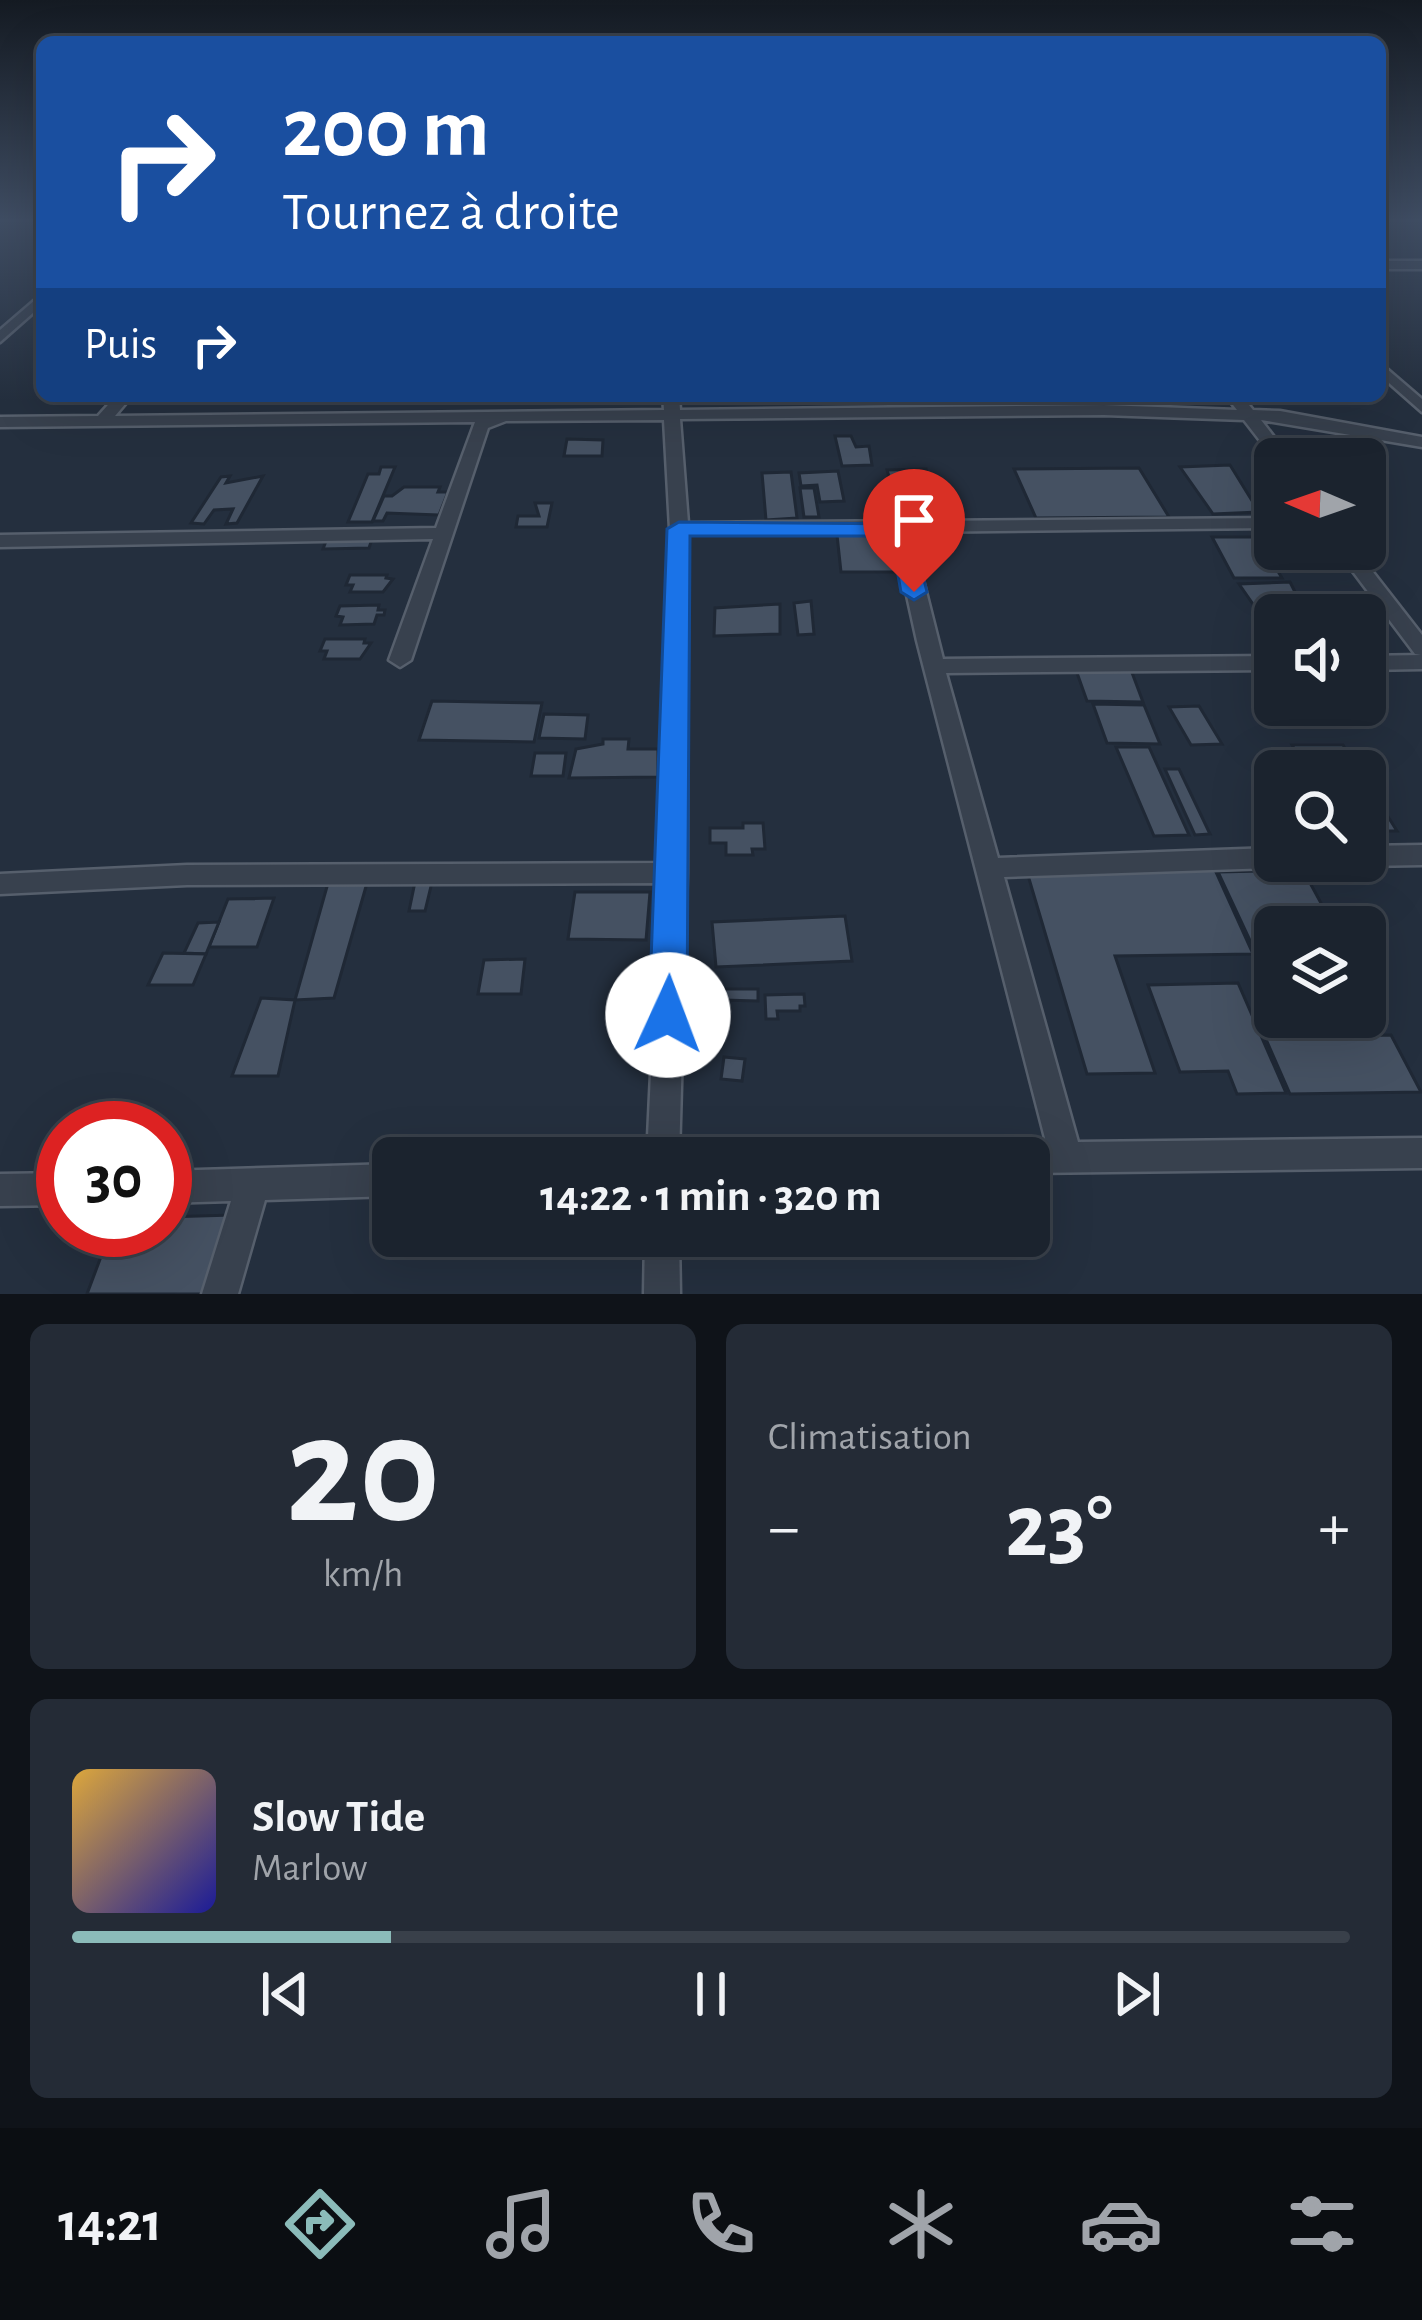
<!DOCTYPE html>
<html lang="fr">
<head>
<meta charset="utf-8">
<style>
	body { margin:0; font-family:"Alegreya Sans",sans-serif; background:#242b36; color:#f1f3f6; height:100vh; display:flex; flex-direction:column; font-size:45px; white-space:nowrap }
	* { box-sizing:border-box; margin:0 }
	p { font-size:39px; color:#a0a4aa }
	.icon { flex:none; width:66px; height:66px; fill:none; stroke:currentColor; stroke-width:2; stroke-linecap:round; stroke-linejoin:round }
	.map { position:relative; height:1294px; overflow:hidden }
	.drawer { display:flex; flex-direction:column; gap:30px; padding:30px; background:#0f1319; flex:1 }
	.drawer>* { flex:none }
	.top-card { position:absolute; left:36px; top:36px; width:1350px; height:366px; border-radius:18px; box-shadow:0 12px 48px #0002,0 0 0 3px #39404a; background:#1a4fa0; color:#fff; overflow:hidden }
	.needle { width:78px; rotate:272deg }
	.tools { position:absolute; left:1254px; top:438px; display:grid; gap:24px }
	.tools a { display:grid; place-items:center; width:132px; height:132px; border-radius:18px; background:#1b232e; box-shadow:0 12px 48px #0002,0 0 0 3px #39404a; font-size:60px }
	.speed { position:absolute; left:36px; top:1101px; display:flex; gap:24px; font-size:60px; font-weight:700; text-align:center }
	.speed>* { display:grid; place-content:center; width:156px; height:156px; border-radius:50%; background:#1b232e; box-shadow:0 12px 48px #0002,0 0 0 3px #39404a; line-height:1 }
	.speed .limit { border:18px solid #d22; background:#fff; color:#111 }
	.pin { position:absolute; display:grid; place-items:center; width:102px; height:102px; color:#fff; margin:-123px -51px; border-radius:50% 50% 50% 0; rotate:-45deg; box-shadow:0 0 12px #0007 }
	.pin .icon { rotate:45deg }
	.me { position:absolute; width:132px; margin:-66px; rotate:2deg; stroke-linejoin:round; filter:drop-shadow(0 0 9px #0008) }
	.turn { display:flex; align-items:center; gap:42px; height:252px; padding:0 48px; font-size:54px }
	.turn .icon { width:156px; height:156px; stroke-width:2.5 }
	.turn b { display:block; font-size:84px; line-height:102px }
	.then { display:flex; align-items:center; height:114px; padding:0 48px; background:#0003; gap:24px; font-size:45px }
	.big { font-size:90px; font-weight:600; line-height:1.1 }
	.drawer .card { flex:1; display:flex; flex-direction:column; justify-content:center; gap:18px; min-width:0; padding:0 42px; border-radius:18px; background:#242b36 }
	.drawer .dial { align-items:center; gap:0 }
	.dial b { font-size:156px; line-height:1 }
	.song { display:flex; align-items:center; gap:36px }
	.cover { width:144px; height:144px; border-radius:18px; background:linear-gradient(135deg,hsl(40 70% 55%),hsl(240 70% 35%)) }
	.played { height:12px; border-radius:6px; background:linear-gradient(90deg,#8bbbb9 25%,#39404a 25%) }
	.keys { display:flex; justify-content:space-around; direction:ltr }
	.heat { display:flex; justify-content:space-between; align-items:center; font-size:66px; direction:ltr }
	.drawer .tiles { flex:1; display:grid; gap:30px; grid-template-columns:1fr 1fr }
	.card:last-child { grid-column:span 2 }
	.trip { position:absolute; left:372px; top:1137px; width:678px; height:120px; border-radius:18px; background:#1b232e; box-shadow:0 12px 48px #0002,0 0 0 3px #39404a; font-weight:600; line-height:120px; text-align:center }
	.dock { display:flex; height:192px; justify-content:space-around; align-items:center; background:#0b0e12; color:#a0a4aa }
	.dock .icon { width:84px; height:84px }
	.dock .current { color:#8bbbb9 }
	.dock b { font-size:54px; color:#f1f3f6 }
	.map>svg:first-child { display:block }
	.building { fill:#455162; stroke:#1f2835; stroke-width:3 }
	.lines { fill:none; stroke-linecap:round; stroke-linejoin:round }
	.minor-casing { stroke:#565f6c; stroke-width:5 }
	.minor { fill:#38414e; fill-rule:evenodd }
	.route { fill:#1a73e8; stroke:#114b97; stroke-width:3 }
</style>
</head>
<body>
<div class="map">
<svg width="1422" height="1294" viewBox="0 0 1422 1294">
	<rect width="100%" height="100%" fill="#242f3e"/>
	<g class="building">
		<path d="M835 436H851L856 447 869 446 872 465 842 466Z"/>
		<path d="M567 439 603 440 602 456H564Z"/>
		<path d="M1230 465 1259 512 1213 514 1180 467Z"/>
		<path d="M381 467H395L372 522H348L368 474H379Z"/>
		<path d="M1139 468 1169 517 1036 518 1014 469Z"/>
		<path d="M926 469 930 486 892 487 887 470Z"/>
		<path d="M838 471 844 501 820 502 817 485 801 486 799 473Z"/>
		<path d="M791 472 797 518 766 520 762 473Z"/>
		<path d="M230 476 226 483 263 476 237 523 226 524 233 509 214 510 204 524 191 523 221 477Z"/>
		<path d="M404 487H440L438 492H448L439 515 387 513 383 521H373L384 496H392Z"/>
		<path d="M800 488H814L819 517H804Z"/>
		<path d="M535 503H552L547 527H516L518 516H539Z"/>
		<path d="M895 534 898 572H841L837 535Z"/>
		<path d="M1212 537H1257L1282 578H1234Z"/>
		<path d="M372 539 369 548 323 549 326 541Z"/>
		<path d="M1268 546 1325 549 1335 562H1279Z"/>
		<path d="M350 575H387L386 578 393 579 383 592H350L353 585H346Z"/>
		<path d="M1290 582 1303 608 1255 607 1239 584Z"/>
		<path d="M811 601 814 634 798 635 794 603Z"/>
		<path d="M780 604V634L714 636 715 608Z"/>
		<path d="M379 605 378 610H385L384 615H377L374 624 340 625 343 617 336 616 340 606Z"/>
		<path d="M325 639H365L364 643H371L360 659H324L327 651H320Z"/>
		<path d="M1076 670H1131L1143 702 1087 701Z"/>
		<path d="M432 701 542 703 534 742 419 740Z"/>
		<path d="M1093 704 1144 705 1160 744 1107 743Z"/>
		<path d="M1199 706 1222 744 1191 745 1169 707Z"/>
		<path d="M544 714 588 715 585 739 539 738Z"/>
		<path d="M603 739H629L628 749H658V777L569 778 576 749 603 744Z"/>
		<path d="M1292 745H1343L1359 771H1307Z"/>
		<path d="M1116 747H1149L1189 835 1154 836Z"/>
		<path d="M535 753H566L563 776H531Z"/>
		<path d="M1165 769H1179L1210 834 1195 835Z"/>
		<path d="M1365 780 1397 831H1365Z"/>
		<path d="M743 823H763L765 849H752L753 855H726V843H710V828H743Z"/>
		<path d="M1215 870 1253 954 1115 956 1155 1073 1087 1074 1027 872Z"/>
		<path d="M1303 870 1334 927H1275V994L1218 872Z"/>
		<path d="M415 882H432L425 911H409Z"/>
		<path d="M328 883H367L334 998 295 1000Z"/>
		<path d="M575 892H650L646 940 568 939Z"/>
		<path d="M274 898 257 947H209L228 899Z"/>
		<path d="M845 916 852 961 716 967 712 922Z"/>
		<path d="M219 922 206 954 184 953 198 923Z"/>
		<path d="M163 953 206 954 193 985H148Z"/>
		<path d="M525 959 521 994H478L484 960Z"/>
		<path d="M1238 983 1286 1093 1237 1094 1228 1071 1180 1072 1148 985Z"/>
		<path d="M1365 985 1386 1024 1290 1026 1286 1017H1365Z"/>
		<path d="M722 989H758V1001L722 1000Z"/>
		<path d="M804 994 805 1006H800V1011H777L778 1019H766L765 995Z"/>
		<path d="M261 998 295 1000 278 1076H232Z"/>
		<path d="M1391 1035 1421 1092 1290 1094 1265 1037Z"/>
		<path d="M724 1057 745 1059 742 1081 721 1079Z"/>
		<path d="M233 1215 211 1294H87L111 1230H165V1217Z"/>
	</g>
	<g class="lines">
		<defs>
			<g id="minor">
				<rect x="1380" y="261" width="42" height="8"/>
				<path d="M42 294V305L0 342V330Z"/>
				<path d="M1380 363 1422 399V412L1380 375Z"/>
				<path d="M116 396H132L115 416 664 410 663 396H679L680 410 1104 405 1237 410 1226 396H1242L1253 410 1280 411 1422 437V447L1261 420 1291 459 1275 460 1244 420 1104 415 680 419 688 523 1275 518V528L911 532 943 659 1275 656V670L946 673 998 858 1275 848V861H1286L1275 868 1004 877 1078 1142 1422 1138V1168L1029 1173V1158H1013L1018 1147 1046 1142 917 641 893 532 688 534 687 873 679 1158H647L660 883 187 885 0 894V874L187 865 661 863 670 529 664 420 506 421 488 428 411 660 400 667 389 660 433 539 0 547V535L436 528 475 422 0 427V417L98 416Z"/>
				<path d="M1336 549H1355L1422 635V669L1365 670V656L1421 655 1415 654Z"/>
				<path d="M1422 845V865L1365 866 1355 861H1365V846Z"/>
				<path d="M393 1164V1196L265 1200 238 1294H202L231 1201 165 1203V1171Z"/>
				<path d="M63 1173V1205L0 1206V1174Z"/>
				<path d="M645 1236H679L680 1294H644Z"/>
			</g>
		</defs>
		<use href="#minor" class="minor-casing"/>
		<use href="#minor" class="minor"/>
	</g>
	<linearGradient id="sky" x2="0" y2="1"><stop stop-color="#141a22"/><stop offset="0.55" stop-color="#3f4d63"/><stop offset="1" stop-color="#3f4d63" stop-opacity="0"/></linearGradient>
	<rect width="1422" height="401" fill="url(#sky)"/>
	<path class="route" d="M679 522 910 524 927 592 914 600 901 592 891 536H690L687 1015 682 1027 668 1032 655 1027 649 1015 667 529Z"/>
</svg>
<div class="tools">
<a><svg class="needle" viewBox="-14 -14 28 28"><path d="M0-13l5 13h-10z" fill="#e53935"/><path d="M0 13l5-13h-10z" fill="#a0a4aa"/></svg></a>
<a><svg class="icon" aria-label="sound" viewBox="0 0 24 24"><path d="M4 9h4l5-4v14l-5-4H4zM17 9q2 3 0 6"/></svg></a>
<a><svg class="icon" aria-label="search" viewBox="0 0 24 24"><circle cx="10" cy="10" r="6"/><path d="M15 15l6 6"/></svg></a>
<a><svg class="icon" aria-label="layers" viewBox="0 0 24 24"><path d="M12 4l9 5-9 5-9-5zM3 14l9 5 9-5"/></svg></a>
</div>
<div class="speed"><div class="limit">30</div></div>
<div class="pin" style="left:914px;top:592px;background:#d93025"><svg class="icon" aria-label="arrive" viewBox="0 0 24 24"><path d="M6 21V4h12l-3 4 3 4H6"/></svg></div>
<svg class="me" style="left:668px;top:1015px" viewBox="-20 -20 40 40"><circle r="19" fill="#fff"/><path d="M0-13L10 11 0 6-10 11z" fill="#1a73e8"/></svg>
<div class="trip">14:22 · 1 min · 320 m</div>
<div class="top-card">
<div class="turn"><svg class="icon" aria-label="right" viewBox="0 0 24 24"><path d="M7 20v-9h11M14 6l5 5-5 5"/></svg><div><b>200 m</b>Tournez à droite</div></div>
<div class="then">Puis<svg class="icon" aria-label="right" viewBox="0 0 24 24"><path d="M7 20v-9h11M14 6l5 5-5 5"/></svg></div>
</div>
</div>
<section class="drawer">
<div class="tiles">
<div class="card dial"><b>20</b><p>km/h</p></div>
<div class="card"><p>Climatisation</p>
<div class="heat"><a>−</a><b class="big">23°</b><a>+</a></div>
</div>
<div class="card">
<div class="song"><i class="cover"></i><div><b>Slow Tide</b><p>Marlow</p></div></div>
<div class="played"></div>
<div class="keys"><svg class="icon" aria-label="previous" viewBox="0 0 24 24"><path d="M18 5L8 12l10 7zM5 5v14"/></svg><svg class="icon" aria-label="pause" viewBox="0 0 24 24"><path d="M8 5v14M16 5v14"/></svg><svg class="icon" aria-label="next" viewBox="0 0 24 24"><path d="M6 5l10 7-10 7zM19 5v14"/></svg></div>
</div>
</div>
</section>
<nav class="dock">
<b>14:21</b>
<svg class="icon current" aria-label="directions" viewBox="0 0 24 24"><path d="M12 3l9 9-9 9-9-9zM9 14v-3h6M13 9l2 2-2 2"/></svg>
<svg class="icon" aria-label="music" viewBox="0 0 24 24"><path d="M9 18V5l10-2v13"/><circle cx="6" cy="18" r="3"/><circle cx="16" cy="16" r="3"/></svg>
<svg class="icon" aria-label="phone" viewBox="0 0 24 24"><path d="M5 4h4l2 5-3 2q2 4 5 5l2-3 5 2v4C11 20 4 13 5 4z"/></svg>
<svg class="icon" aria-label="climate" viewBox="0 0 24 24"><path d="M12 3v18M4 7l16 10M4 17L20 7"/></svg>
<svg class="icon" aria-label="car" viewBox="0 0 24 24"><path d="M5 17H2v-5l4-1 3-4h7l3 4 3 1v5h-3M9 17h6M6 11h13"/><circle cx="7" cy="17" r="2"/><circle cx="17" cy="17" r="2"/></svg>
<svg class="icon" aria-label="filters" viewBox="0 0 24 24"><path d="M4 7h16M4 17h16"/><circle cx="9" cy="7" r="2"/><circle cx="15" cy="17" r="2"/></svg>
</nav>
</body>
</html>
